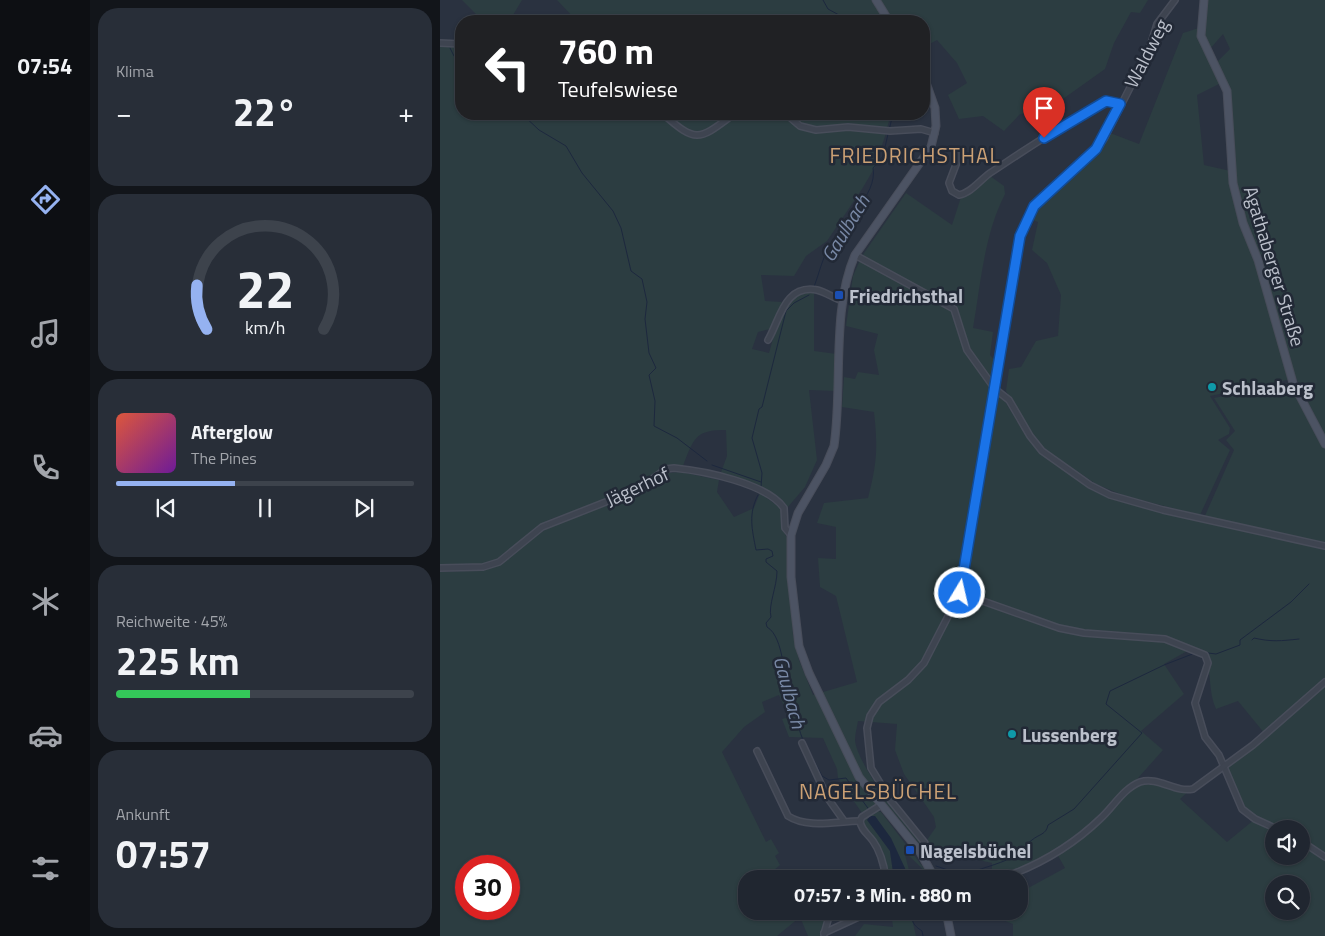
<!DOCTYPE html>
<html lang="de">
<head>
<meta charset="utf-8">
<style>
	body { margin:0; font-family:"Titillium Web",sans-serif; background:#282e38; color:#f1f3f6; height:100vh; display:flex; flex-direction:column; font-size:19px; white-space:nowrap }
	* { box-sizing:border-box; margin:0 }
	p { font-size:16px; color:#a2a5ab }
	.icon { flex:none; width:28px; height:28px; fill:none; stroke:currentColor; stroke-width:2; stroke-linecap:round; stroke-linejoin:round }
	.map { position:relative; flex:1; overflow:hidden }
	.details { display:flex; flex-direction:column; gap:8px; padding:8px; background:#12151a; width:350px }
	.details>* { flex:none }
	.banner { position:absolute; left:15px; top:15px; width:475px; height:105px; border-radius:20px; box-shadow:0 1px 4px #0004,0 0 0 1px #3d434c; background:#202124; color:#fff; overflow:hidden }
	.buttons { position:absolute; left:825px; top:820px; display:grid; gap:10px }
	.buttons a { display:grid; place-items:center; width:45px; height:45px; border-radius:50%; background:#202630; box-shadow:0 1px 4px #0004,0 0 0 1px #3d434c; font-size:25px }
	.speed { position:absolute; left:15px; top:855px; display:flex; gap:10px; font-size:25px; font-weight:700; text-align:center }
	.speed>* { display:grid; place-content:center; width:65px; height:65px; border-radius:50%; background:#202630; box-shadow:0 1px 4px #0004,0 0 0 1px #3d434c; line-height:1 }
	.speed .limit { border:8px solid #d22; background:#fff; color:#111 }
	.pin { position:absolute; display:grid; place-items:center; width:42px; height:42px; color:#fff; margin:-51px -21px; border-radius:50% 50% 50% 0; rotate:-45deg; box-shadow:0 0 5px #0007 }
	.pin .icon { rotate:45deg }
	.me { position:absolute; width:55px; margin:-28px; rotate:9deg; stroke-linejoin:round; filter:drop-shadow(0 0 4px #0008) }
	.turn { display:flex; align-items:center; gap:18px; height:105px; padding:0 20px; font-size:22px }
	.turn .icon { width:65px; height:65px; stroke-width:2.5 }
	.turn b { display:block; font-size:35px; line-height:42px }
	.big { font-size:38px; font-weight:700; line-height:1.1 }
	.details .card { flex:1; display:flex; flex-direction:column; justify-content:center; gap:8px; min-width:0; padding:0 18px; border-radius:20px; background:#282e38 }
	.details .dial { align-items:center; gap:0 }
	.dial svg { height:130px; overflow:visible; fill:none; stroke:#3d434c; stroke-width:7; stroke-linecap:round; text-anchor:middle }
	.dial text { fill:#f1f3f6; stroke:none }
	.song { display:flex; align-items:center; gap:15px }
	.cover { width:60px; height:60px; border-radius:8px; background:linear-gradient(135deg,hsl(10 70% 55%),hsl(280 70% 35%)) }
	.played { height:5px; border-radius:2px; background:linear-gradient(90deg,#95b2f1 40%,#3d434c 40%) }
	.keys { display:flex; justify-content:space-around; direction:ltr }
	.heat { display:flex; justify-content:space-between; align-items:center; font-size:28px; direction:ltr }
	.charge { height:8px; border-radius:4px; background:linear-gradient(90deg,#34c759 45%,#3d434c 0) }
	.trip { position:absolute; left:298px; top:870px; width:290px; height:50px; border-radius:20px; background:#202630; box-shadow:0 1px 4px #0004,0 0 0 1px #3d434c; font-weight:700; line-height:50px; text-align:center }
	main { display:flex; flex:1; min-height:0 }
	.dock { display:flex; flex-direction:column; width:90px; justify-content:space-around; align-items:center; background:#0d0f13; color:#a2a5ab }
	.dock .icon { width:35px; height:35px }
	.dock .active { color:#95b2f1 }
	.dock b { font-size:22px; color:#f1f3f6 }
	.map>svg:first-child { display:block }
	.green { fill:#2c3d41; fill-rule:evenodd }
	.water { fill:#1d283e }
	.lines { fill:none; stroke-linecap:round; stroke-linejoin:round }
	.stream { stroke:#1d283e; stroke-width:1 }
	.street-casing { stroke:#484d5a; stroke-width:8 }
	.secondary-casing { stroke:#484d5a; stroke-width:9 }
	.street { stroke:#3e4450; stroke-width:5 }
	.secondary { stroke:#4c5363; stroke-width:7 }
	.route-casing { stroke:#114b97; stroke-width:12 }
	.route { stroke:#1a73e8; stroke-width:9 }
	.transit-dot { fill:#1a4fb4; stroke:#222936; stroke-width:2 }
	.culture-dot { fill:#0f9aa8; stroke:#222936; stroke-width:2 }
	.labels { text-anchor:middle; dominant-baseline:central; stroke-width:5; stroke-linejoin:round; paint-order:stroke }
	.street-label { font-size:19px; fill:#bbc0cb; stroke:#222936 }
	.poi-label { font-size:19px; font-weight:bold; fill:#bbc0cb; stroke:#222936; text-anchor:start }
	.water-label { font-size:20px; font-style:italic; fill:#7888a5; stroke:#222936 }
	.quarter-label { font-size:21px; letter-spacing:1px; fill:#cca175; stroke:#222936 }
</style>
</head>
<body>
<main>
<nav class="dock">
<b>07:54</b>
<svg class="icon active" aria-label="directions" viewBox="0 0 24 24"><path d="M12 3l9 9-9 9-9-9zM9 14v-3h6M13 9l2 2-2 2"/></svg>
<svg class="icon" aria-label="music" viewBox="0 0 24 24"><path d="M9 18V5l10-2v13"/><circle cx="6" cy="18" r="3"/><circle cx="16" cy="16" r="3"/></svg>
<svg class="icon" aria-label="phone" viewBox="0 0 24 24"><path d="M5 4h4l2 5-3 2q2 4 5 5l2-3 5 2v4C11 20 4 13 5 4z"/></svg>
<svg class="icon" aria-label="climate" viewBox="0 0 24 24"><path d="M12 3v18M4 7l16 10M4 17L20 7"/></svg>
<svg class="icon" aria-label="car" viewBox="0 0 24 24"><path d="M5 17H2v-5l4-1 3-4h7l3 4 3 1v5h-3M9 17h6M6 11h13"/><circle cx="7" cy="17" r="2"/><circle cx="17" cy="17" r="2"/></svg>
<svg class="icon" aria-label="filters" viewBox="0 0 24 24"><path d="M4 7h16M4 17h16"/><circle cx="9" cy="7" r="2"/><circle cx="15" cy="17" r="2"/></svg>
</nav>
<section class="details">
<div class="card"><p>Klima</p>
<div class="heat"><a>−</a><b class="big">22°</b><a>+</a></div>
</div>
<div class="card dial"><svg viewBox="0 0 100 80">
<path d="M14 69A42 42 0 1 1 86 69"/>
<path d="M14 69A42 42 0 0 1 8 42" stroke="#95b2f1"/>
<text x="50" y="56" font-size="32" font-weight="700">22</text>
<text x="50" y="72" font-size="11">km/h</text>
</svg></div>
<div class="card">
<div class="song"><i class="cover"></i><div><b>Afterglow</b><p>The Pines</p></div></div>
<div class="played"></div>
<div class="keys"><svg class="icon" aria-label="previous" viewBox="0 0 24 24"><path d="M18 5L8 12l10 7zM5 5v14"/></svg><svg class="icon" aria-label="pause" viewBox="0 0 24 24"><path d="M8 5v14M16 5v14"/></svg><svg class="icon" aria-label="next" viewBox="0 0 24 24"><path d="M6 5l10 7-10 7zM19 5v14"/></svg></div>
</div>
<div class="card"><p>Reichweite · 45%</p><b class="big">225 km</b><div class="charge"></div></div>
<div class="card"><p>Ankunft</p><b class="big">07:57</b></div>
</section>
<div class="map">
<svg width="885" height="936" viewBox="0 0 885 936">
	<rect width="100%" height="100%" fill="#2a3240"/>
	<g class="green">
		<path d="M22 0H82L73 15 43 21Z"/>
		<path d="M117 0H708L700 13 691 12 674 43 665 69 606 111 580 114 564 131 543 116 519 119 508 95 527 83 517 63 497 40 484 47V21H137Z"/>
		<path d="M766 0H885V436L856 378 770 396 790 428 789 434 778 440 790 450 760 515 685 496 656 484 601 447 586 427 566 391 569 369 581 367 596 341 618 336 621 295 607 263 592 250 598 222 590 219 597 207 654 154 670 133 699 144 743 33 759 28 781 83 757 95 764 165 795 172 790 90 776 63 790 49 783 34 769 50 763 35Z"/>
		<path d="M0 43 21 44V56L15 57 21 65V114H451L447 128 390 127 401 130 446 133 435 167 422 189 387 241 366 256 354 276 321 275 325 301 342 302 333 328 318 332 312 349 329 353C337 328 341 293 374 292V351L397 354 396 391 369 390 377 460 365 487 347 508 334 497 280 475 287 456 286 430C255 429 253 440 243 466 215 467 216 477 195 488 168 501 139 509 111 519 89 531 66 561 43 565 29 567 14 566 0 566Z"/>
		<path d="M550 176 564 186 565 194C544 235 541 282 533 328L553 332 550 355 557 363 554 385 528 349 515 306 422 256 466 193 512 225 521 197Z"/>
		<path d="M420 260 511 308 525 350 553 389 518 594 483 658 474 671 479 673 485 664 521 596 620 630 725 640 749 650 724 664 744 694 701 731 723 750 690 787 706 781 751 789 740 799 787 842 815 819 802 809 784 764 825 734 798 701 776 709C768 692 772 673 765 655L725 638 619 627 523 592 538 492 557 394 563 398 585 434 601 451 647 485 664 495 723 513 885 549V936H573V924L540 911H579V893L625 868 617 854 552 878V863L516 855 511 845 486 854 487 840 496 827 494 817 464 774 455 750 457 724 418 721C417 727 415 734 415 740 416 762 465 828 482 841V847L444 801 422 813 398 778 397 769 383 738 349 737 342 719 349 717 339 695 322 702 325 712 304 727 282 752 326 842 331 839 339 853 335 856 340 865 333 871 337 879H306V911H356L360 917 370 911H384L388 920 381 936H368L360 917 337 936H0V572L45 570 59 565 107 528 197 493 227 473 241 472 279 480 277 492 294 517 314 508 320 493 342 509V527L347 538 353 635 359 660 373 695 417 682 396 596 380 587 378 558 396 559V527L377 523 384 503 428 498C437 463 438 448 434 412L402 407 404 377 415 379 418 372 439 375 434 350 438 334 406 326 413 276ZM834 829H861V856H834ZM26 866H69V909H26ZM834 884H861V911H834Z"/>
		<path d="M849 383 885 448V545L764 518 794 450 786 440 795 431 774 398Z"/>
		<path d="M437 811 441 812 489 875 464 851 469 870 467 873 435 817 432 826 450 851 454 879H447L445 860 424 828 422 820Z"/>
		<path d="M451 911H473L472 919 476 936H415L424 924 453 927Z"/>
	</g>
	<path class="water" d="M430 816H435L451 838 470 879H454L450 851 427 820Z"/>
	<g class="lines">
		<g class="stream">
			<path d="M383 0 388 9 410 21"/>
			<path d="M0 40 5 41"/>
			<path d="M10 48 14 56"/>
			<path d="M82 114 99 130 126 146 142 173 173 211 181 228 191 271 202 279 207 302 205 319 209 353 216 368 209 375 215 401 214 426 237 438 267 461"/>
			<path d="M449 130 453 114"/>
			<path d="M374 287C379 274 382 259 389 247 401 224 438 195 433 168L443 156 448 134"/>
			<path d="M272 465 321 482"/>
			<path d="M321 487 322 473 312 438 319 409 322 407 346 311 354 303 369 295"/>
			<path d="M318 495C308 514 312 529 316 550L328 549 332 551 333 556 326 559V562L337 571C337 587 328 605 331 617L326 623 327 627C336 632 340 647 342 657L346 660 347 666 344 675 351 681C352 699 356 723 363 740"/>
			<path d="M812 640 814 638C831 642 841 641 859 639"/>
			<path d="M768 653 776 654 800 645V640L851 602 869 584"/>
			<path d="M366 745 382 776 389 780 406 778 430 811"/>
			<path d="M496 866 517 873"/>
			<path d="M529 873C545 867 564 863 578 854 584 850 586 843 592 840 599 834 606 835 608 825L634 809 702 733 666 704 670 691 724 665 755 653"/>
			<path d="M473 911C471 922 473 925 482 931L483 936"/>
		</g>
		<defs>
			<g id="street">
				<path d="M0 43 21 44"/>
				<path d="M223 114C257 144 259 140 294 114"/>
				<path d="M346 114 360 126 376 130 408 127 450 131 481 129 495 133"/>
				<path d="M520 154 509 183 512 191 519 195C531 193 540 180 550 173 588 148 626 122 666 101L680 104"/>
				<path d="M415 255 514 309 527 350 555 389 569 400 590 436 602 451 650 485 670 495 723 510 885 546"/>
				<path d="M328 340C340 320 344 284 377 290 385 292 394 298 403 301"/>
				<path d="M0 568 43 567 59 562 102 527 181 496 200 488 226 469 234 468C264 471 326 483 344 508L345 528 351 535"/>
				<path d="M520 593 619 628 644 633 725 639 765 655 768 663 755 703 765 737 779 755 802 809 815 819 837 829"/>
				<path d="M362 743 387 797 404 821"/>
				<path d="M317 751 348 816C368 829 397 821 420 821"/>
				<path d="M420 821C421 830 428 834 433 841 441 852 444 865 446 879"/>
				<path d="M420 821 422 817 441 805"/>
				<path d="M861 841 885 857"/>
				<path d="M480 852 485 847V843L451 801 431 768 427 728 430 716 439 702 468 680 484 663 520 593 581 236C585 227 588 216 594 208 610 183 645 166 664 139L709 50 717 24 735 0"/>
				<path d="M504 879 513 877 524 879"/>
				<path d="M559 879C598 866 631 847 661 818 673 807 684 788 700 782 718 776 735 793 753 789L813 745 885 682"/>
				<path d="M414 911 425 914 433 911"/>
				<path d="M384 933 425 914"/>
				<path d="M384 934 388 920 384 911"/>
			</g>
			<g id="secondary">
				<path d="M436 0 449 21"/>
				<path d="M764 0 761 36 787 91 793 183 803 223 818 260 853 383 885 444"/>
				<path d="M484 77 495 108 496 126 491 147 415 255C391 310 403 386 394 446L386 465 358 513 351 535V577L359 646 369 673 419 777 480 852 495 879"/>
				<path d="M506 911 511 936"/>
			</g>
		</defs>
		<use href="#street" class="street-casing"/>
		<use href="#secondary" class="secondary-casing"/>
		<use href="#street" class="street"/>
		<use href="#secondary" class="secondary"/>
	</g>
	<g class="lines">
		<defs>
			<path id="route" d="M520 593 580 236 594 206 656 149 680 104 666 101 604 138"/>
		</defs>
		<use href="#route" class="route-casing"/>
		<use href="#route" class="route"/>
	</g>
	<g class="transit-dot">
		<rect x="394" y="290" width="10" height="10" rx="2.5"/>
		<rect x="465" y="845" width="10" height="10" rx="2.5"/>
	</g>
	<g class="culture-dot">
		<circle cx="772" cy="387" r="5"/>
		<circle cx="572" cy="734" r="5"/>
	</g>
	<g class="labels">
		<g class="street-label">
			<text transform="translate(706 53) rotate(-63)">Waldweg</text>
			<text transform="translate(835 266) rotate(73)">Agathaberger Straße</text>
			<text transform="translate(197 486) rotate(-25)">Jägerhof</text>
		</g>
		<g class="poi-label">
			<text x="409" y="295">Friedrichsthal</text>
			<text x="782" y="387">Schlaaberg</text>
			<text x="582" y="734">Lussenberg</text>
			<text x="480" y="850">Nagelsbüchel</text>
		</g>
		<g class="water-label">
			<text transform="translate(405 228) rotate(-59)">Gaulbach</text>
			<text transform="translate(350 692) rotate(75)">Gaulbach</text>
		</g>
		<g class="quarter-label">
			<text x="475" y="155">FRIEDRICHSTHAL</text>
			<text x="438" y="791">NAGELSBÜCHEL</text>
		</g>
	</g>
</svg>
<div class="buttons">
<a><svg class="icon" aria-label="sound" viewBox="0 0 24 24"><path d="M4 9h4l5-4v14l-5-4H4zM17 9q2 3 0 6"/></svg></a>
<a><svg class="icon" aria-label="search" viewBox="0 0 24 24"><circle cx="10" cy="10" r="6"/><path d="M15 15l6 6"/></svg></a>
</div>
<div class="speed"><div class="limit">30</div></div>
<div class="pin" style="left:604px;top:138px;background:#d93025"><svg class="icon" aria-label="arrive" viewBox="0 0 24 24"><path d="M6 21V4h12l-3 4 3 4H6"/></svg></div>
<svg class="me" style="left:520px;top:593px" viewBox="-20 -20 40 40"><circle r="17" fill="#1a73e8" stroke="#fff" stroke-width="3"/><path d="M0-11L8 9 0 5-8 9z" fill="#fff"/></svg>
<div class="trip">07:57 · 3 Min. · 880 m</div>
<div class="banner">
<div class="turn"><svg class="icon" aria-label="left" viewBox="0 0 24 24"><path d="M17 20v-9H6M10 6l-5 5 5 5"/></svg><div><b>760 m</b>Teufelswiese</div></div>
</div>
</div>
</main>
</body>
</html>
